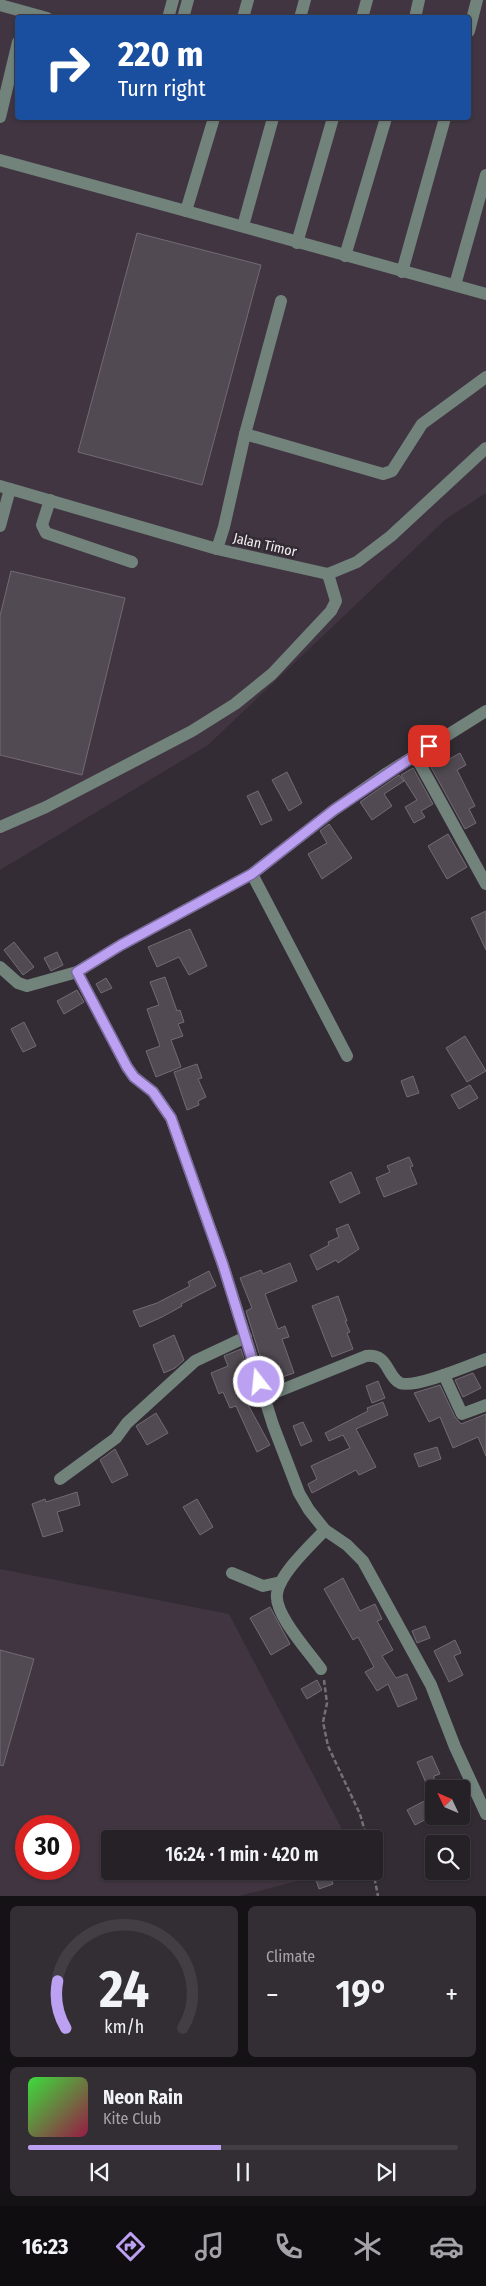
<!DOCTYPE html>
<html lang="en">
<head>
<meta charset="utf-8">
<style>
	body { margin:0; font-family:"Fira Sans Condensed",sans-serif; background:#322e33; color:#f1f3f6; height:100vh; display:flex; flex-direction:column; font-size:19px; white-space:nowrap }
	* { box-sizing:border-box; margin:0 }
	p { font-size:16px; color:#a4a3a7 }
	.icon { flex:none; width:28px; height:28px; fill:none; stroke:currentColor; stroke-width:2; stroke-linecap:round; stroke-linejoin:round }
	.map { position:relative; height:1896px; overflow:hidden }
	.drawer { display:flex; flex-direction:column; gap:10px; padding:10px; background:#151215; flex:1 }
	.drawer>* { flex:none }
	.guide { position:absolute; left:15px; top:15px; width:456px; height:105px; border-radius:5px; box-shadow:0 1px 4px #0004,0 0 0 1px #423e44; background:#1a4fa0; color:#fff; overflow:hidden }
	.needle { width:32px; rotate:314deg }
	.buttons { position:absolute; left:425px; top:1780px; display:grid; gap:10px }
	.buttons a { display:grid; place-items:center; width:45px; height:45px; border-radius:5px; background:#262127; box-shadow:0 1px 4px #0004,0 0 0 1px #423e44; font-size:25px }
	.speed { position:absolute; left:15px; top:1815px; display:flex; gap:10px; font-size:25px; font-weight:700; text-align:center }
	.speed>* { display:grid; place-content:center; width:65px; height:65px; border-radius:50%; background:#262127; box-shadow:0 1px 4px #0004,0 0 0 1px #423e44; line-height:1 }
	.speed .limit { border:8px solid #d22; background:#fff; color:#111 }
	.pin { position:absolute; display:grid; place-items:center; width:42px; height:42px; color:#fff; margin:-21px; border-radius:10px; box-shadow:0 2px 8px #0006 }
	.me { position:absolute; width:55px; margin:-28px; rotate:344deg; stroke-linejoin:round; filter:drop-shadow(0 0 4px #0008) }
	.turn { display:flex; align-items:center; gap:18px; height:105px; padding:0 20px; font-size:22px }
	.turn .icon { width:65px; height:65px; stroke-width:2.5 }
	.turn b { display:block; font-size:35px; line-height:42px }
	.big { font-size:38px; font-weight:600; line-height:1.1 }
	.drawer .widget { flex:1; display:flex; flex-direction:column; justify-content:center; gap:8px; min-width:0; padding:0 18px; border-radius:8px; background:#322e33 }
	.drawer .dial { align-items:center; gap:0 }
	.dial svg { height:130px; overflow:visible; fill:none; stroke:#423e44; stroke-width:7; stroke-linecap:round; text-anchor:middle }
	.dial text { fill:#f1f3f6; stroke:none }
	.song { display:flex; align-items:center; gap:15px }
	.cover { width:60px; height:60px; border-radius:8px; background:linear-gradient(135deg,hsl(120 70% 55%),hsl(340 70% 35%)) }
	.played { height:5px; border-radius:2px; background:linear-gradient(90deg,#bca0f2 45%,#423e44 45%) }
	.keys { display:flex; justify-content:space-around; direction:ltr }
	.heat { display:flex; justify-content:space-between; align-items:center; font-size:28px; direction:ltr }
	.drawer .tiles { flex:1; display:grid; gap:10px; grid-template-columns:1fr 1fr }
	.widget:last-child { grid-column:span 2 }
	.trip { position:absolute; left:101px; top:1830px; width:282px; height:50px; border-radius:5px; background:#262127; box-shadow:0 1px 4px #0004,0 0 0 1px #423e44; font-weight:600; line-height:50px; text-align:center }
	.tabs { display:flex; height:80px; justify-content:space-around; align-items:center; background:#0f0d10; color:#a4a3a7 }
	.tabs .icon { width:35px; height:35px }
	.tabs .current { color:#bca0f2 }
	.tabs b { font-size:22px; color:#f1f3f6 }
	.map>svg:first-child { display:block }
	.built { fill:#403541; fill-rule:evenodd }
	.building { fill:#514a52; stroke:#736b73 }
	.lines { fill:none; stroke-linecap:round; stroke-linejoin:round }
	.path { stroke:#756f76; stroke-width:2.5; stroke-dasharray:5 2.5; stroke-linecap:butt }
	.minor { stroke:#72837c; stroke-width:12 }
	.route-casing { stroke:#7a689d; stroke-width:12 }
	.route { stroke:#bca0f2; stroke-width:9 }
	.labels { text-anchor:middle; dominant-baseline:central; stroke-width:5; stroke-linejoin:round; paint-order:stroke }
	.street-label { font-size:14px; fill:#f4eff4; stroke:#332c34 }
</style>
</head>
<body>
<div class="map">
<svg width="486" height="1896" viewBox="0 0 486 1896">
	<rect width="100%" height="100%" fill="#332c34"/>
	<g class="built">
		<path d="M0 0H486V493L446 519 208 745 0 870ZM18 18H469V118H18Z"/>
		<path d="M0 1569 229 1614 347 1839H110V1871H336L239 1896H0ZM26 1826H69V1869H26Z"/>
	</g>
	<g class="building">
		<path d="M137 233 261 265 202 485 78 452Z"/>
		<path d="M11 571 125 598 82 775 0 755V616Z"/>
		<path d="M442 752 446 761 460 753 466 765 457 770 475 806 469 809 476 823 465 829 427 760Z"/>
		<path d="M413 768 433 804 421 811 425 817 414 823 405 807 417 800 401 775Z"/>
		<path d="M287 772 302 803 289 811 272 780Z"/>
		<path d="M399 775 404 781 384 794 392 806 372 820 360 802Z"/>
		<path d="M258 791 272 820 261 825 247 796Z"/>
		<path d="M329 824 352 858 322 879 308 854 327 843 320 831Z"/>
		<path d="M448 834 467 867 447 879 428 846Z"/>
		<path d="M486 911V950L471 918Z"/>
		<path d="M190 929 207 966 189 975 179 957 157 967 148 947Z"/>
		<path d="M14 942 34 967 23 975 4 950Z"/>
		<path d="M57 952 63 965 51 971 44 958Z"/>
		<path d="M165 977 177 1011 180 1010 184 1022 178 1024 183 1036 171 1040 181 1067 156 1077 146 1051 160 1046 147 1009 159 1005 150 982Z"/>
		<path d="M106 978 112 988 101 993 96 984Z"/>
		<path d="M77 990 84 1002 64 1014 57 1001Z"/>
		<path d="M24 1022 36 1046 23 1052 11 1029Z"/>
		<path d="M465 1036 486 1071 467 1082 446 1048Z"/>
		<path d="M197 1064 202 1078 198 1079 206 1097 198 1101 199 1105 187 1110 174 1072Z"/>
		<path d="M413 1076 419 1093 407 1097 401 1081Z"/>
		<path d="M470 1085 478 1098 459 1109 451 1095Z"/>
		<path d="M409 1157 413 1166 410 1167 417 1184 384 1197 376 1178 390 1172 387 1166Z"/>
		<path d="M351 1172 360 1193 340 1203 330 1182Z"/>
		<path d="M348 1224 359 1249 338 1263 336 1260 317 1270 310 1255 329 1245 328 1242 339 1237 336 1229Z"/>
		<path d="M290 1263 297 1281 265 1294 278 1329 285 1326 289 1337 282 1339 294 1373 268 1382 246 1311 252 1308 240 1278 261 1270 263 1274Z"/>
		<path d="M209 1271 216 1286 181 1304 182 1306 162 1317 140 1327 133 1311 157 1303 190 1286 188 1282Z"/>
		<path d="M338 1296 347 1321H345L350 1332 347 1333 353 1349 332 1357 312 1306Z"/>
		<path d="M174 1335 184 1360 175 1368 164 1373 153 1345Z"/>
		<path d="M241 1349 250 1378 239 1382 247 1401H246L270 1445 257 1452 236 1406 230 1408 223 1392 219 1394 211 1373 228 1366 224 1356Z"/>
		<path d="M473 1373 481 1388 463 1397 455 1380Z"/>
		<path d="M378 1381 385 1398 372 1403 366 1386Z"/>
		<path d="M440 1385 455 1417 461 1424 486 1414V1456L478 1437 453 1448 440 1417 429 1422 414 1393Z"/>
		<path d="M383 1402 388 1415 356 1429 376 1467 359 1475 356 1470 312 1493 308 1484 317 1479 311 1466 350 1448 343 1435 329 1441 325 1433 368 1411 367 1408Z"/>
		<path d="M156 1413 168 1433 147 1445 136 1426Z"/>
		<path d="M303 1422 312 1441 301 1446 293 1426Z"/>
		<path d="M437 1447 441 1459 419 1467 414 1454Z"/>
		<path d="M115 1449 128 1475 112 1483 100 1460Z"/>
		<path d="M77 1492 80 1505 57 1512 63 1531 43 1537 32 1504 45 1499 46 1502Z"/>
		<path d="M197 1499 213 1527 200 1535 183 1507Z"/>
		<path d="M343 1578 360 1611 375 1604 382 1619 377 1621 393 1650 382 1656 396 1678 407 1674 417 1699 398 1707 388 1684 377 1691 374 1686 365 1672 374 1667 358 1637 353 1640 324 1589Z"/>
		<path d="M270 1607 290 1644 271 1655 250 1618Z"/>
		<path d="M425 1626 430 1638 417 1643 412 1631Z"/>
		<path d="M455 1640 461 1653 454 1656 463 1675 449 1682 434 1651Z"/>
		<path d="M0 1650 34 1659 3 1766 0 1765Z"/>
		<path d="M317 1680 322 1690 307 1699 301 1689Z"/>
		<path d="M432 1756 440 1774 434 1776V1815L415 1825 407 1810 432 1797 417 1762Z"/>
		<path d="M313 1871H329L333 1884 319 1889Z"/>
	</g>
	<g class="lines">
		<g class="path">
			<path d="M324 1680 327 1703 323 1722 328 1746 360 1814 367 1839"/>
			<path d="M373 1871 378 1896"/>
		</g>
		<g class="minor">
			<path d="M0 5 47 18"/>
			<path d="M168 18 173 0"/>
			<path d="M183 18 188 0"/>
			<path d="M243 18 248 0"/>
			<path d="M300 18 305 0"/>
			<path d="M362 18 367 0"/>
			<path d="M415 18 419 0"/>
			<path d="M469 31 477 0"/>
			<path d="M0 117 18 42"/>
			<path d="M214 118 186 211 486 294"/>
			<path d="M0 160 186 211"/>
			<path d="M243 226 273 118"/>
			<path d="M297 243 333 118"/>
			<path d="M345 256 386 118"/>
			<path d="M402 272 445 118"/>
			<path d="M455 285 486 175"/>
			<path d="M245 434 281 301"/>
			<path d="M0 486 217 549 328 574 357 562 391 536 486 448"/>
			<path d="M50 500 42 525 46 533 132 562"/>
			<path d="M0 526 10 489"/>
			<path d="M217 549 224 527 245 434 383 474 392 471 422 424 486 377"/>
			<path d="M415 755 486 884"/>
			<path d="M0 827 46 807 192 731 235 704 272 674 331 611 336 601 328 574"/>
			<path d="M252 874 347 1056"/>
			<path d="M0 967 18 983 27 986 77 972 121 945 252 874 334 810 387 773 486 711"/>
			<path d="M77 972 127 1067 134 1077 153 1092 171 1118 223 1265 273 1425 299 1493 309 1510 325 1530 347 1545 363 1561 431 1685 455 1747 486 1814"/>
			<path d="M444 1375 462 1414 486 1405"/>
			<path d="M264 1397 366 1356C389 1353 386 1376 400 1383 414 1389 470 1365 486 1359"/>
			<path d="M60 1479 116 1438 127 1423 195 1361 246 1337"/>
			<path d="M232 1573 263 1586 281 1582"/>
			<path d="M321 1669C309 1652 274 1614 277 1594 279 1574 311 1545 325 1530"/>
		</g>
	</g>
	<g class="lines">
		<defs>
			<path id="route" d="M259 1382 223 1265 171 1118 153 1092 134 1077 127 1067 77 972 121 945 252 874 334 810 429 746"/>
		</defs>
		<use href="#route" class="route-casing"/>
		<use href="#route" class="route"/>
	</g>
	<g class="labels">
		<g class="street-label">
			<text transform="translate(265 545) rotate(13)">Jalan Timor</text>
		</g>
	</g>
</svg>
<div class="buttons">
<a><svg class="needle" viewBox="-14 -14 28 28"><path d="M0-13l5 13h-10z" fill="#e53935"/><path d="M0 13l5-13h-10z" fill="#a4a3a7"/></svg></a>
<a><svg class="icon" aria-label="search" viewBox="0 0 24 24"><circle cx="10" cy="10" r="6"/><path d="M15 15l6 6"/></svg></a>
</div>
<div class="speed"><div class="limit">30</div></div>
<div class="pin" style="left:429px;top:746px;background:#d93025"><svg class="icon" aria-label="arrive" viewBox="0 0 24 24"><path d="M6 21V4h12l-3 4 3 4H6"/></svg></div>
<svg class="me" style="left:259px;top:1382px" viewBox="-20 -20 40 40"><circle r="17" fill="#bca0f2" stroke="#fff" stroke-width="3"/><path d="M0-11L8 9 0 5-8 9z" fill="#fff"/></svg>
<div class="trip">16:24 · 1 min · 420 m</div>
<div class="guide">
<div class="turn"><svg class="icon" aria-label="right" viewBox="0 0 24 24"><path d="M7 20v-9h11M14 6l5 5-5 5"/></svg><div><b>220 m</b>Turn right</div></div>
</div>
</div>
<section class="drawer">
<div class="tiles">
<div class="widget dial"><svg viewBox="0 0 100 80">
<path d="M14 69A42 42 0 1 1 86 69"/>
<path d="M14 69A42 42 0 0 1 9 40" stroke="#bca0f2"/>
<text x="50" y="56" font-size="32" font-weight="700">24</text>
<text x="50" y="72" font-size="11">km/h</text>
</svg></div>
<div class="widget"><p>Climate</p>
<div class="heat"><a>−</a><b class="big">19°</b><a>+</a></div>
</div>
<div class="widget">
<div class="song"><i class="cover"></i><div><b>Neon Rain</b><p>Kite Club</p></div></div>
<div class="played"></div>
<div class="keys"><svg class="icon" aria-label="previous" viewBox="0 0 24 24"><path d="M18 5L8 12l10 7zM5 5v14"/></svg><svg class="icon" aria-label="pause" viewBox="0 0 24 24"><path d="M8 5v14M16 5v14"/></svg><svg class="icon" aria-label="next" viewBox="0 0 24 24"><path d="M6 5l10 7-10 7zM19 5v14"/></svg></div>
</div>
</div>
</section>
<nav class="tabs">
<b>16:23</b>
<svg class="icon current" aria-label="directions" viewBox="0 0 24 24"><path d="M12 3l9 9-9 9-9-9zM9 14v-3h6M13 9l2 2-2 2"/></svg>
<svg class="icon" aria-label="music" viewBox="0 0 24 24"><path d="M9 18V5l10-2v13"/><circle cx="6" cy="18" r="3"/><circle cx="16" cy="16" r="3"/></svg>
<svg class="icon" aria-label="phone" viewBox="0 0 24 24"><path d="M5 4h4l2 5-3 2q2 4 5 5l2-3 5 2v4C11 20 4 13 5 4z"/></svg>
<svg class="icon" aria-label="climate" viewBox="0 0 24 24"><path d="M12 3v18M4 7l16 10M4 17L20 7"/></svg>
<svg class="icon" aria-label="car" viewBox="0 0 24 24"><path d="M5 17H2v-5l4-1 3-4h7l3 4 3 1v5h-3M9 17h6M6 11h13"/><circle cx="7" cy="17" r="2"/><circle cx="17" cy="17" r="2"/></svg>
</nav>
</body>
</html>
